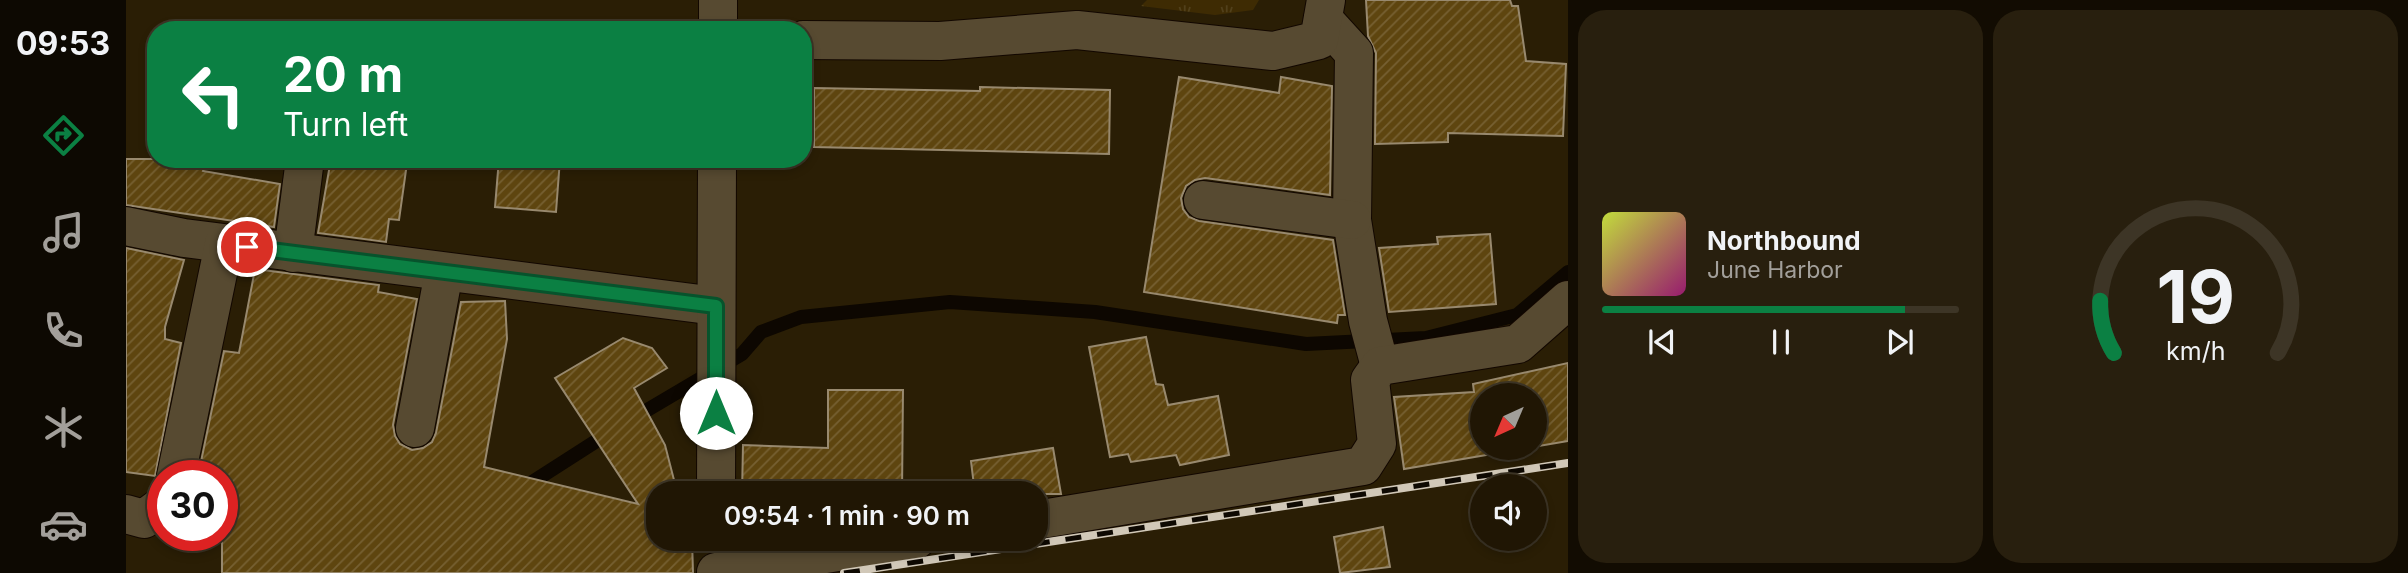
<!DOCTYPE html>
<html lang="en">
<head>
<meta charset="utf-8">
<style>
	body { margin:0; font-family:Inter,sans-serif; background:#281f0e; color:#f1f3f6; height:100vh; display:flex; flex-direction:column; font-size:26px; white-space:nowrap }
	* { box-sizing:border-box; margin:0 }
	p { font-size:23px; color:#a29f9a }
	.icon { flex:none; width:38px; height:38px; fill:none; stroke:currentColor; stroke-width:2; stroke-linecap:round; stroke-linejoin:round }
	.map { position:relative; flex:1; overflow:hidden }
	.side { display:flex; flex-direction:column; gap:10px; padding:10px; background:#120c02; width:840px }
	.side>* { flex:none }
	.banner { position:absolute; left:21px; top:21px; width:665px; height:147px; border-radius:28px; box-shadow:0 4px 10px #0003,0 0 0 2px #3d3526; background:#0b8043; color:#fff; overflow:hidden }
	.needle { width:46px; rotate:224deg }
	.controls { position:absolute; left:1344px; top:383px; display:grid; gap:14px }
	.controls a { display:grid; place-items:center; width:77px; height:77px; border-radius:50%; background:#201604; box-shadow:0 4px 10px #0003,0 0 0 2px #3d3526; font-size:35px }
	.speed { position:absolute; left:21px; top:460px; display:flex; gap:14px; font-size:35px; font-weight:700; text-align:center }
	.speed>* { display:grid; place-content:center; width:91px; height:91px; border-radius:50%; background:#201604; box-shadow:0 4px 10px #0003,0 0 0 2px #3d3526; line-height:1 }
	.speed .limit { border:10px solid #d22; background:#fff; color:#111 }
	.pin { position:absolute; display:grid; place-items:center; width:60px; height:60px; color:#fff; margin:-30px; border:4px solid #fff; border-radius:50%; box-shadow:0 2px 7px #0007 }
	.me { position:absolute; width:77px; margin:-38px; rotate:0deg; stroke-linejoin:round; filter:drop-shadow(0 0 5px #0008) }
	.turn { display:flex; align-items:center; gap:24px; height:147px; padding:0 21px; font-size:32px }
	.turn .icon { width:91px; height:91px; stroke-width:2.5 }
	.turn b { display:block; font-size:49px; line-height:60px }
	.side .card { flex:1; display:flex; flex-direction:column; justify-content:center; gap:10px; min-width:0; padding:0 24px; border-radius:28px; background:#281f0e }
	.side .dial { align-items:center; gap:0 }
	.dial svg { height:182px; overflow:visible; fill:none; stroke:#3d3526; stroke-width:7; stroke-linecap:round; text-anchor:middle }
	.dial text { fill:#f1f3f6; stroke:none }
	.song { display:flex; align-items:center; gap:21px }
	.cover { width:84px; height:84px; border-radius:10px; background:linear-gradient(135deg,hsl(70 70% 55%),hsl(320 70% 35%)) }
	.played { height:7px; border-radius:4px; background:linear-gradient(90deg,#0b8043 85%,#3d3526 85%) }
	.keys { display:flex; justify-content:space-around; direction:ltr }
	.side .tiles { flex:1; display:grid; gap:10px; grid-template-columns:repeat(2,1fr) }
	.trip { position:absolute; left:520px; top:481px; width:402px; height:70px; border-radius:28px; background:#201604; box-shadow:0 4px 10px #0003,0 0 0 2px #3d3526; font-weight:600; line-height:70px; text-align:center }
	main { display:flex; flex:1; min-height:0 }
	.menu { display:flex; flex-direction:column; width:126px; justify-content:space-around; align-items:center; background:#0d0902; color:#a29f9a }
	.menu .icon { width:49px; height:49px }
	.menu .current { color:#0b8043 }
	.menu b { font-size:32px; color:#f1f3f6 }
	.map>svg:first-child { display:block }
	.grass { fill:url(#grass-tufts) }
	.lines { fill:none; stroke-linecap:round; stroke-linejoin:round }
	.stream { stroke:#0d0701; stroke-width:14 }
	.building { fill:url(#building-hatch); stroke:#98896e; stroke-width:2; fill-rule:evenodd }
	.minor-casing { stroke:#120700; stroke-width:40 }
	.minor { stroke:#574a31; stroke-width:38 }
	.rail-casing { stroke:#d1c8b8; stroke-width:8 }
	.rail { stroke:#0e0902; stroke-width:5; stroke-dasharray:16; stroke-linecap:butt }
	.route-casing { stroke:#07532c; stroke-width:18 }
	.route { stroke:#0b8043; stroke-width:12 }
</style>
</head>
<body>
<main>
<nav class="menu">
<b>09:53</b>
<svg class="icon current" aria-label="directions" viewBox="0 0 24 24"><path d="M12 3l9 9-9 9-9-9zM9 14v-3h6M13 9l2 2-2 2"/></svg>
<svg class="icon" aria-label="music" viewBox="0 0 24 24"><path d="M9 18V5l10-2v13"/><circle cx="6" cy="18" r="3"/><circle cx="16" cy="16" r="3"/></svg>
<svg class="icon" aria-label="phone" viewBox="0 0 24 24"><path d="M5 4h4l2 5-3 2q2 4 5 5l2-3 5 2v4C11 20 4 13 5 4z"/></svg>
<svg class="icon" aria-label="climate" viewBox="0 0 24 24"><path d="M12 3v18M4 7l16 10M4 17L20 7"/></svg>
<svg class="icon" aria-label="car" viewBox="0 0 24 24"><path d="M5 17H2v-5l4-1 3-4h7l3 4 3 1v5h-3M9 17h6M6 11h13"/><circle cx="7" cy="17" r="2"/><circle cx="17" cy="17" r="2"/></svg>
</nav>
<div class="map">
<svg width="1442" height="573" viewBox="0 0 1442 573">
	<defs>
		<pattern id="grass-tufts" width="24" height="20" patternUnits="userSpaceOnUse" patternTransform="scale(1.75)"><rect width="24" height="20" fill="#3e2b03"/><path d="M3 7l-1-3M5 7V3M7 7l1-3M15 17l-1-3M17 17v-4M19 17l1-3" fill="none" stroke="#51401b"/></pattern>
		<pattern id="building-hatch" width="6" height="6" patternUnits="userSpaceOnUse" patternTransform="scale(1.75)"><rect width="6" height="6" fill="#5e450f"/><path d="M-1 1l2-2M0 6l6-6M5 7l2-2" fill="none" stroke="#766032"/></pattern>
	</defs>
	<rect width="100%" height="100%" fill="#2a1e05"/>
	<path class="grass" d="M1021 0H1133L1127 10 1089 15 1015 6Z"/>
	<g class="lines">
		<g class="stream">
			<path d="M506 419 616 354 635 332 675 317 824 302 969 312 1180 344 1300 338 1391 315 1442 272"/>
			<path d="M394 490 486 431"/>
		</g>
	</g>
	<g class="building">
		<path d="M1240 0H1384L1386 6H1392L1400 61 1440 64 1437 136 1322 133V142L1249 144 1250 53 1242 36Z"/>
		<path d="M1053 77 1153 93 1155 77 1206 86 1204 195 1079 178 1069 180 1060 186 1055 198 1057 209 1063 217 1073 221 1207 240 1219 315H1212L1211 323 1018 292Z"/>
		<path d="M854 87 984 90 983 154 688 147V88L854 91Z"/>
		<path d="M0 159H81L77 171 154 184 148 227 0 205Z"/>
		<path d="M205 159H275V162L281 163 273 220 263 219 260 242 192 233Z"/>
		<path d="M373 159H434L430 212 369 207Z"/>
		<path d="M1364 234 1370 304 1263 312 1253 248 1312 244 1311 237Z"/>
		<path d="M0 248 58 260 39 327V339L55 343 29 476 0 472Z"/>
		<path d="M129 269 253 285 252 292 291 299 267 425 269 436 274 444 286 450 297 448 306 442 310 433 335 302 379 301 381 339 358 467 512 504 429 378 497 338 526 348 541 368 508 388 539 445 548 480 555 494H532V539H566L567 573H96V476H72L98 351 113 353Z"/>
		<path d="M1020 337 1030 384 1037 385 1042 405 1092 396 1103 455 1054 465 1050 455 1005 462 1002 454 984 457 963 347Z"/>
		<path d="M1442 363V441L1278 469 1268 397 1348 392 1347 384ZM1356 396H1409V448H1356Z"/>
		<path d="M702 390H777L776 494H616L617 445 702 448Z"/>
		<path d="M927 448 935 494H849L845 461Z"/>
		<path d="M1257 527 1264 567 1214 573 1208 537Z"/>
	</g>
	<g class="lines">
		<defs>
			<g id="minor">
				<path d="M1197 19 1228 53 1226 220 1242 321 1254 366"/>
				<path d="M592 30V0"/>
				<path d="M677 40 814 41 951 30 1147 51 1193 40 1200 0"/>
				<path d="M1077 200 1226 220"/>
				<path d="M0 226 58 238 590 306"/>
				<path d="M167 253 179 159"/>
				<path d="M289 428 318 272"/>
				<path d="M50 476 98 244"/>
				<path d="M590 494 591 159"/>
				<path d="M0 514 18 519 37 505"/>
				<path d="M910 520 1237 466 1251 444 1244 380 1254 366 1392 344 1442 300"/>
				<path d="M590 572 791 539"/>
			</g>
		</defs>
		<use href="#minor" class="minor-casing"/>
		<use href="#minor" class="minor"/>
		<defs>
			<path id="rail" d="M718 573 1442 463"/>
		</defs>
		<use href="#rail" class="rail-casing"/>
		<use href="#rail" class="rail"/>
	</g>
	<g class="lines">
		<defs>
			<path id="route" d="M121 247 590 306V413"/>
		</defs>
		<use href="#route" class="route-casing"/>
		<use href="#route" class="route"/>
	</g>
</svg>
<div class="controls">
<a><svg class="needle" viewBox="-14 -14 28 28"><path d="M0-13l5 13h-10z" fill="#e53935"/><path d="M0 13l5-13h-10z" fill="#a29f9a"/></svg></a>
<a><svg class="icon" aria-label="sound" viewBox="0 0 24 24"><path d="M4 9h4l5-4v14l-5-4H4zM17 9q2 3 0 6"/></svg></a>
</div>
<div class="speed"><div class="limit">30</div></div>
<div class="pin" style="left:121px;top:247px;background:#d93025"><svg class="icon" aria-label="arrive" viewBox="0 0 24 24"><path d="M6 21V4h12l-3 4 3 4H6"/></svg></div>
<svg class="me" style="left:590px;top:413px" viewBox="-20 -20 40 40"><circle r="19" fill="#fff"/><path d="M0-13L10 11 0 6-10 11z" fill="#0b8043"/></svg>
<div class="trip">09:54 · 1 min · 90 m</div>
<div class="banner">
<div class="turn"><svg class="icon" aria-label="left" viewBox="0 0 24 24"><path d="M17 20v-9H6M10 6l-5 5 5 5"/></svg><div><b>20 m</b>Turn left</div></div>
</div>
</div>
<section class="side">
<div class="tiles">
<div class="card">
<div class="song"><i class="cover"></i><div><b>Northbound</b><p>June Harbor</p></div></div>
<div class="played"></div>
<div class="keys"><svg class="icon" aria-label="previous" viewBox="0 0 24 24"><path d="M18 5L8 12l10 7zM5 5v14"/></svg><svg class="icon" aria-label="pause" viewBox="0 0 24 24"><path d="M8 5v14M16 5v14"/></svg><svg class="icon" aria-label="next" viewBox="0 0 24 24"><path d="M6 5l10 7-10 7zM19 5v14"/></svg></div>
</div>
<div class="card dial"><svg viewBox="0 0 100 80">
<path d="M14 69A42 42 0 1 1 86 69"/>
<path d="M14 69A42 42 0 0 1 8 46" stroke="#0b8043"/>
<text x="50" y="56" font-size="32" font-weight="700">19</text>
<text x="50" y="72" font-size="11">km/h</text>
</svg></div>
</div>
</section>
</main>
</body>
</html>
